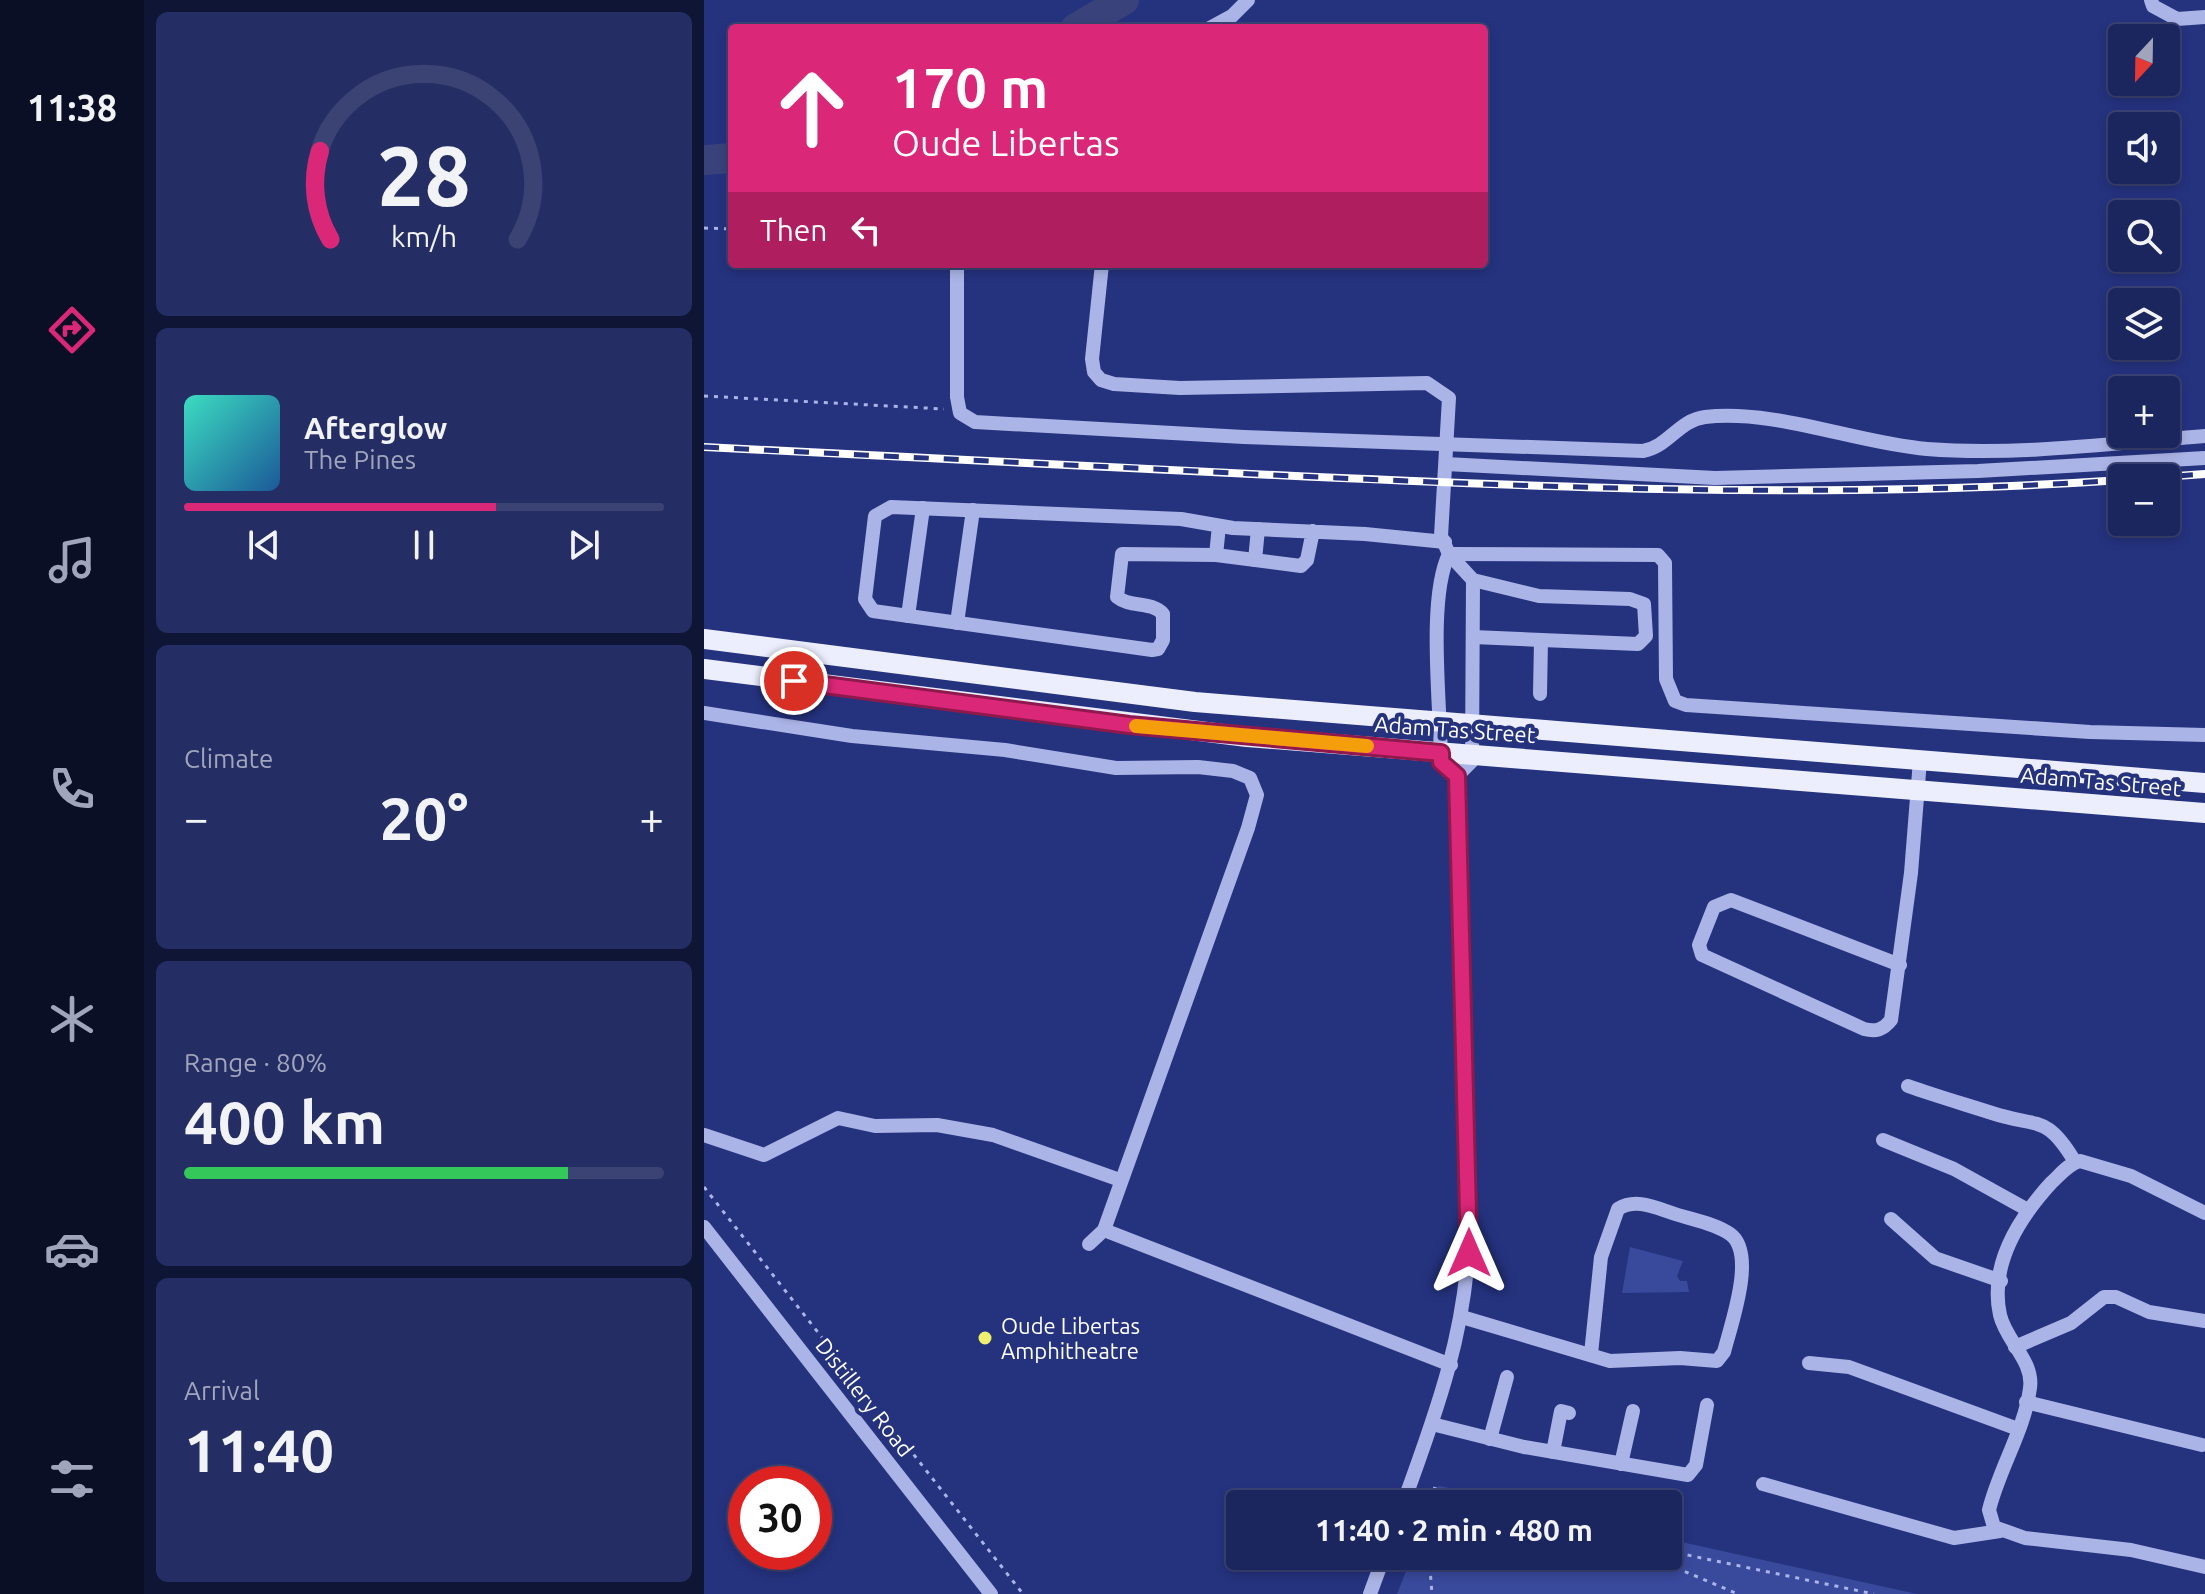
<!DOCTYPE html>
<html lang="en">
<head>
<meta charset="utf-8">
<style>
	body { margin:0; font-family:Ubuntu,sans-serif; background:#252e64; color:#f1f3f6; height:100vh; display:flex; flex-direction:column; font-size:30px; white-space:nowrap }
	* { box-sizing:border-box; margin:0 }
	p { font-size:26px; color:#a0a5bc }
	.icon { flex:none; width:44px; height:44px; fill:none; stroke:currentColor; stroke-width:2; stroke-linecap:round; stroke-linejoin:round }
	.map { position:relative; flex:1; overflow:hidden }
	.drawer { display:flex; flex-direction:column; gap:12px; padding:12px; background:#0f1534; width:560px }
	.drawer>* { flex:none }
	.top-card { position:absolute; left:24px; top:24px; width:760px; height:244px; border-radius:8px; box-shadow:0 4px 12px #0003,0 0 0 2px #3a4373; background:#db2777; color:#fff; overflow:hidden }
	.needle { width:52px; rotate:202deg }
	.controls { position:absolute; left:1404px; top:24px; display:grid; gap:16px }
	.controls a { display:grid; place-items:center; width:72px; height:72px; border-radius:8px; background:#1c265e; box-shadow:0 4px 12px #0003,0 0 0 2px #3a4373; font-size:40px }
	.speed { position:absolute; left:24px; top:1466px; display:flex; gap:16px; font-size:40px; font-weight:700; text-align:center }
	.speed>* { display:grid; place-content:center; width:104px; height:104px; border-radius:50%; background:#1c265e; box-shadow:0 4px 12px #0003,0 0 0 2px #3a4373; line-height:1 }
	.speed .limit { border:12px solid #d22; background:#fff; color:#111 }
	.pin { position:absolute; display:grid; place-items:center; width:68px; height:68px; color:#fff; margin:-34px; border:4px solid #fff; border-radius:50%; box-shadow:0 2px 8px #0007 }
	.me { position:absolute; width:88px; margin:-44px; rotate:0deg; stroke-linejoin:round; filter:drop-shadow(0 0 6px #0008) }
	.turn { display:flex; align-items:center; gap:28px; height:168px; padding:0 32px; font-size:36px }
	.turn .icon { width:104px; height:104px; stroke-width:2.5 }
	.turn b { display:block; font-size:56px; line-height:68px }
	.then { display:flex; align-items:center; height:76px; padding:0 32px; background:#0003; gap:16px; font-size:30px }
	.big { font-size:60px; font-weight:600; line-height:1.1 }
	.drawer .widget { flex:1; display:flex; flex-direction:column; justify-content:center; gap:12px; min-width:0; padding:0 28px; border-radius:12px; background:#252e64 }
	.drawer .dial { align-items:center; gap:0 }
	.dial svg { height:208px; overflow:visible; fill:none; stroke:#3a4373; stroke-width:7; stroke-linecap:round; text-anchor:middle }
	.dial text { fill:#f1f3f6; stroke:none }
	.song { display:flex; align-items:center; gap:24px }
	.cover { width:96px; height:96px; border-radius:12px; background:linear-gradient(135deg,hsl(170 70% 55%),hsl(210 70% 35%)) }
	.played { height:8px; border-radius:4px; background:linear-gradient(90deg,#db2777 65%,#3a4373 65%) }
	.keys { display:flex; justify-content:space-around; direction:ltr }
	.heat { display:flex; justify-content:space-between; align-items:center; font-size:44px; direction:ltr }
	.charge { height:12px; border-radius:6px; background:linear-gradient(90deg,#34c759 80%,#3a4373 0) }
	.trip { position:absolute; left:522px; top:1490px; width:456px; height:80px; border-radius:8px; background:#1c265e; box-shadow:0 4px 12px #0003,0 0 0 2px #3a4373; font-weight:600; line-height:80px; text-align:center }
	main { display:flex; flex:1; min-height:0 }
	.dock { display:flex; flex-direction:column; width:144px; justify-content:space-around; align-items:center; background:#0b0f26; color:#a0a5bc }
	.dock .icon { width:56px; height:56px }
	.dock .on { color:#db2777 }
	.dock b { font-size:36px; color:#f1f3f6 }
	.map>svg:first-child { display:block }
	.green { fill:#39499c }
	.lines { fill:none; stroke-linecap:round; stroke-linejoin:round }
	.river { stroke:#39427b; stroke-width:30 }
	.path { stroke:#abb4e6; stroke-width:3; stroke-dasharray:4 6; stroke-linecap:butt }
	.minor { stroke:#abb4e6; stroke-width:14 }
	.major { stroke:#ecedfd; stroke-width:20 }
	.rail-casing { stroke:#fff; stroke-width:8 }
	.rail { stroke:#25327e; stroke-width:5; stroke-dasharray:15; stroke-linecap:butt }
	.route-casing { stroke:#8e194d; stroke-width:20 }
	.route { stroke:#db2777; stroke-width:14 }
	.slow { stroke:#f59e0b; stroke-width:14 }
	.poi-dot { fill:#efef6f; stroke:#25327e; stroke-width:3 }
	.labels { text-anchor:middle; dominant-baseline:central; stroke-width:8; stroke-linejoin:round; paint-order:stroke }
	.street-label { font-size:22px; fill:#fff; stroke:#25327e }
	.poi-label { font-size:22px; fill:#fff; stroke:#25327e; text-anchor:start }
</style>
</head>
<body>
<main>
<nav class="dock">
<b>11:38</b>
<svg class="icon on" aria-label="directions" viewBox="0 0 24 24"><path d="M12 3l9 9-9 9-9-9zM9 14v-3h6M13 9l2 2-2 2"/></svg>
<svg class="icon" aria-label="music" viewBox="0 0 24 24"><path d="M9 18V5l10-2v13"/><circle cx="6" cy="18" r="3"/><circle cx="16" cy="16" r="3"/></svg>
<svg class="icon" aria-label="phone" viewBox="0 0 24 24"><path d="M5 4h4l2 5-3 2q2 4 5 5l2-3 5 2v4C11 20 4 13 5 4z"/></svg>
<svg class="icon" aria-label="climate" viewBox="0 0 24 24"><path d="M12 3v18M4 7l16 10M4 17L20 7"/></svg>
<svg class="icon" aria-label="car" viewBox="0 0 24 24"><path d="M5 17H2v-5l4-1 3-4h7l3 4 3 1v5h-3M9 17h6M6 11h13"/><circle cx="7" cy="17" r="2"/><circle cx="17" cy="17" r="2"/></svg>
<svg class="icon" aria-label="filters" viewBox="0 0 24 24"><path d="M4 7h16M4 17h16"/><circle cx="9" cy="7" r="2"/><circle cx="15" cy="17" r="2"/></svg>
</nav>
<section class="drawer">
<div class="widget dial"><svg viewBox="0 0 100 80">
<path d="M14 69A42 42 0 1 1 86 69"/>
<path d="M14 69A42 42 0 0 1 10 35" stroke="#db2777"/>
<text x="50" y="56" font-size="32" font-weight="700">28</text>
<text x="50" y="72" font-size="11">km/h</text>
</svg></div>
<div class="widget">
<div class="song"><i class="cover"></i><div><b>Afterglow</b><p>The Pines</p></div></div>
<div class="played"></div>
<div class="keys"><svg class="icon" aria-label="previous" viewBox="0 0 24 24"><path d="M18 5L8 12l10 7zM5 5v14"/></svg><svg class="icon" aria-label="pause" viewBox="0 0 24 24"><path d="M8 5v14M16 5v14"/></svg><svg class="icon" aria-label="next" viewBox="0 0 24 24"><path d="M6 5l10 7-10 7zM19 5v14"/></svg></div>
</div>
<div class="widget"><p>Climate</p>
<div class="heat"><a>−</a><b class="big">20°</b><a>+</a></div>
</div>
<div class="widget"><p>Range · 80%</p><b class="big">400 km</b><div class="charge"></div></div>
<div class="widget"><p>Arrival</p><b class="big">11:40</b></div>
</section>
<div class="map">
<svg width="1501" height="1594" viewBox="0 0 1501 1594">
	<rect width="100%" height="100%" fill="#25327e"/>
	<g class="green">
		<path d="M926 1247 979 1261 973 1276 976 1281H983L985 1292 918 1293Z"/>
		<path d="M734 1486 741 1487 814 1504H727Z"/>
		<path d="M964 1539 1213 1594H693L708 1556H964Z"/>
	</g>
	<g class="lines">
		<g class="river">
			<path d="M372 28 420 0"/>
			<path d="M0 160 28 158"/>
		</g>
		<g class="path">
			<path d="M0 228 28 229"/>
			<path d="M0 396 240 409"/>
			<path d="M0 1187 319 1594"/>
			<path d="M729 1488 777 1504"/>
			<path d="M964 1551 1170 1594"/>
			<path d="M725 1556 728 1594"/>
			<path d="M944 1556 1034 1594"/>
		</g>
		<g class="minor">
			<path d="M1447 0 1449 6 1473 19 1501 17"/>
			<path d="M506 28 528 16 544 0"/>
			<path d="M253 264V397L256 413 271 422 540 437 939 451C964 447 975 420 1001 417 1072 409 1152 443 1223 449 1315 456 1409 443 1501 436"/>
			<path d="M398 264 388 359 390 372 397 380 410 384 476 388 723 383 745 398 737 536 745 554 769 580 835 596 926 599 940 604 942 636 934 644 769 637"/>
			<path d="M742 464 1011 478 1274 471 1501 458"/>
			<path d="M609 531 603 560 597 566 512 555 418 554 413 597C426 608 448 601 459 614V640L454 649 448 650 169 611 161 599 171 516 187 507 477 519 529 528 661 534 741 542"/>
			<path d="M745 554 954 555 961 563 962 679 971 701 982 705 1386 732 1501 735"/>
			<path d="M745 554C723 599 737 709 737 762L753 776"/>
			<path d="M512 555 515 526"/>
			<path d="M551 560 554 529"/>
			<path d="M204 616 219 508"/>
			<path d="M253 623 269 510"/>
			<path d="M836 694 837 640"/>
			<path d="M0 713 148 736 301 750 412 768 494 767 529 771 546 778 553 795 544 828 400 1230 385 1244"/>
			<path d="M753 776 768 761 769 580"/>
			<path d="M1196 965 1027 900 1010 907 995 945 998 955 1160 1029C1172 1032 1179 1030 1187 1020L1207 873 1216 760"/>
			<path d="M1204 1086C1232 1096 1260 1104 1288 1113 1333 1128 1342 1113 1371 1162"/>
			<path d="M0 1135 60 1155 134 1118 171 1126 233 1125 289 1135 416 1180"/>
			<path d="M1179 1140 1250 1169 1324 1210"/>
			<path d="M1501 1213 1427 1176 1376 1161C1364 1164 1356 1175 1347 1183 1315 1218 1285 1265 1296 1315 1302 1341 1330 1361 1326 1388 1321 1429 1295 1469 1285 1510L1290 1527 1321 1538 1427 1550 1501 1567"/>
			<path d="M1187 1219 1231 1258 1297 1281"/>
			<path d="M0 1227 287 1594"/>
			<path d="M400 1230 747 1365"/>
			<path d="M758 1317 906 1361 976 1358 1013 1361 1020 1352C1027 1324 1053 1253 1026 1234 1011 1223 985 1219 968 1213 950 1207 931 1198 914 1209L897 1257 887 1354"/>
			<path d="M1311 1347 1367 1323 1400 1297H1412L1445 1312 1501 1321"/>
			<path d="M1105 1363 1145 1367 1314 1429"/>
			<path d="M1322 1402 1498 1445"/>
			<path d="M728 1424 820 1447 984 1475 992 1465 1003 1405"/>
			<path d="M786 1439 803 1377"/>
			<path d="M849 1452 857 1411 865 1413"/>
			<path d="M917 1464 929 1411"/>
			<path d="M1059 1484 1250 1538 1296 1531"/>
			<path d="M699 1504C732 1414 764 1327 765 1230L753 776"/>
			<path d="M666 1594 680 1556"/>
		</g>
		<g class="major">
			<path d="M0 639 491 702 1501 783"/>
			<path d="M0 669 543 737 1501 813"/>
		</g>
		<defs>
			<g id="rail">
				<path d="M0 447C176 456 351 464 527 473 824 487 1121 500 1418 480"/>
				<path d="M1444 478 1501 474"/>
			</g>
		</defs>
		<use href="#rail" class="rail-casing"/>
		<use href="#rail" class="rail"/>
	</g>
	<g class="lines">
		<defs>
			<path id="route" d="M90 681 425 725 737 753V762L753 776 765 1253"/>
		</defs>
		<use href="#route" class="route-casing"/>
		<use href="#route" class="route"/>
		<path class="slow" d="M432 726 663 746"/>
	</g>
	<circle class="poi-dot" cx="281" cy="1338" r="8"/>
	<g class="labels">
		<g class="street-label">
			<text transform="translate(751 729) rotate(4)">Adam Tas Street</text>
			<text transform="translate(1397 781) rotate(5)">Adam Tas Street</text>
			<text transform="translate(161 1397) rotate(52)">Distillery Road</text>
		</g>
		<g class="poi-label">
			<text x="297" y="1325">Oude Libertas<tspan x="297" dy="25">Amphitheatre</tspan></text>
		</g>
	</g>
</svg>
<div class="controls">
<a><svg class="needle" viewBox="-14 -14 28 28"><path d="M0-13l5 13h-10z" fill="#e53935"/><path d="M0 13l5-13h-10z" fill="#a0a5bc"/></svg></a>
<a><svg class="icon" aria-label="sound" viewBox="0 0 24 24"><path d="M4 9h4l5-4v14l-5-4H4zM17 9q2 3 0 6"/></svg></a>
<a><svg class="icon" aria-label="search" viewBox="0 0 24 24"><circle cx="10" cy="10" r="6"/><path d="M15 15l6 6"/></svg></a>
<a><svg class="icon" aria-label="layers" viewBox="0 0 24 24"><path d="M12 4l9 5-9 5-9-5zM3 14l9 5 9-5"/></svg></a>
<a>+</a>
<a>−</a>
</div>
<div class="speed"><div class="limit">30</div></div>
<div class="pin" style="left:90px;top:681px;background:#d93025"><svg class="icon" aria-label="arrive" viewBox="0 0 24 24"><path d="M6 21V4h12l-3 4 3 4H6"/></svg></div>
<svg class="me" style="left:765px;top:1253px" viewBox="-20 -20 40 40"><path d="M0-17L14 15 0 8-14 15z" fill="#db2777" stroke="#fff" stroke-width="4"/></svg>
<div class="trip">11:40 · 2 min · 480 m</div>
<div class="top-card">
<div class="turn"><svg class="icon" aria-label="ahead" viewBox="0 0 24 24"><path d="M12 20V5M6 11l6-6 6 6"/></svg><div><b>170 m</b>Oude Libertas</div></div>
<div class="then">Then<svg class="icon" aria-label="left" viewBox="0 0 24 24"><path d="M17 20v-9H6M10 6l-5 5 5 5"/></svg></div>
</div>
</div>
</main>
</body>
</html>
